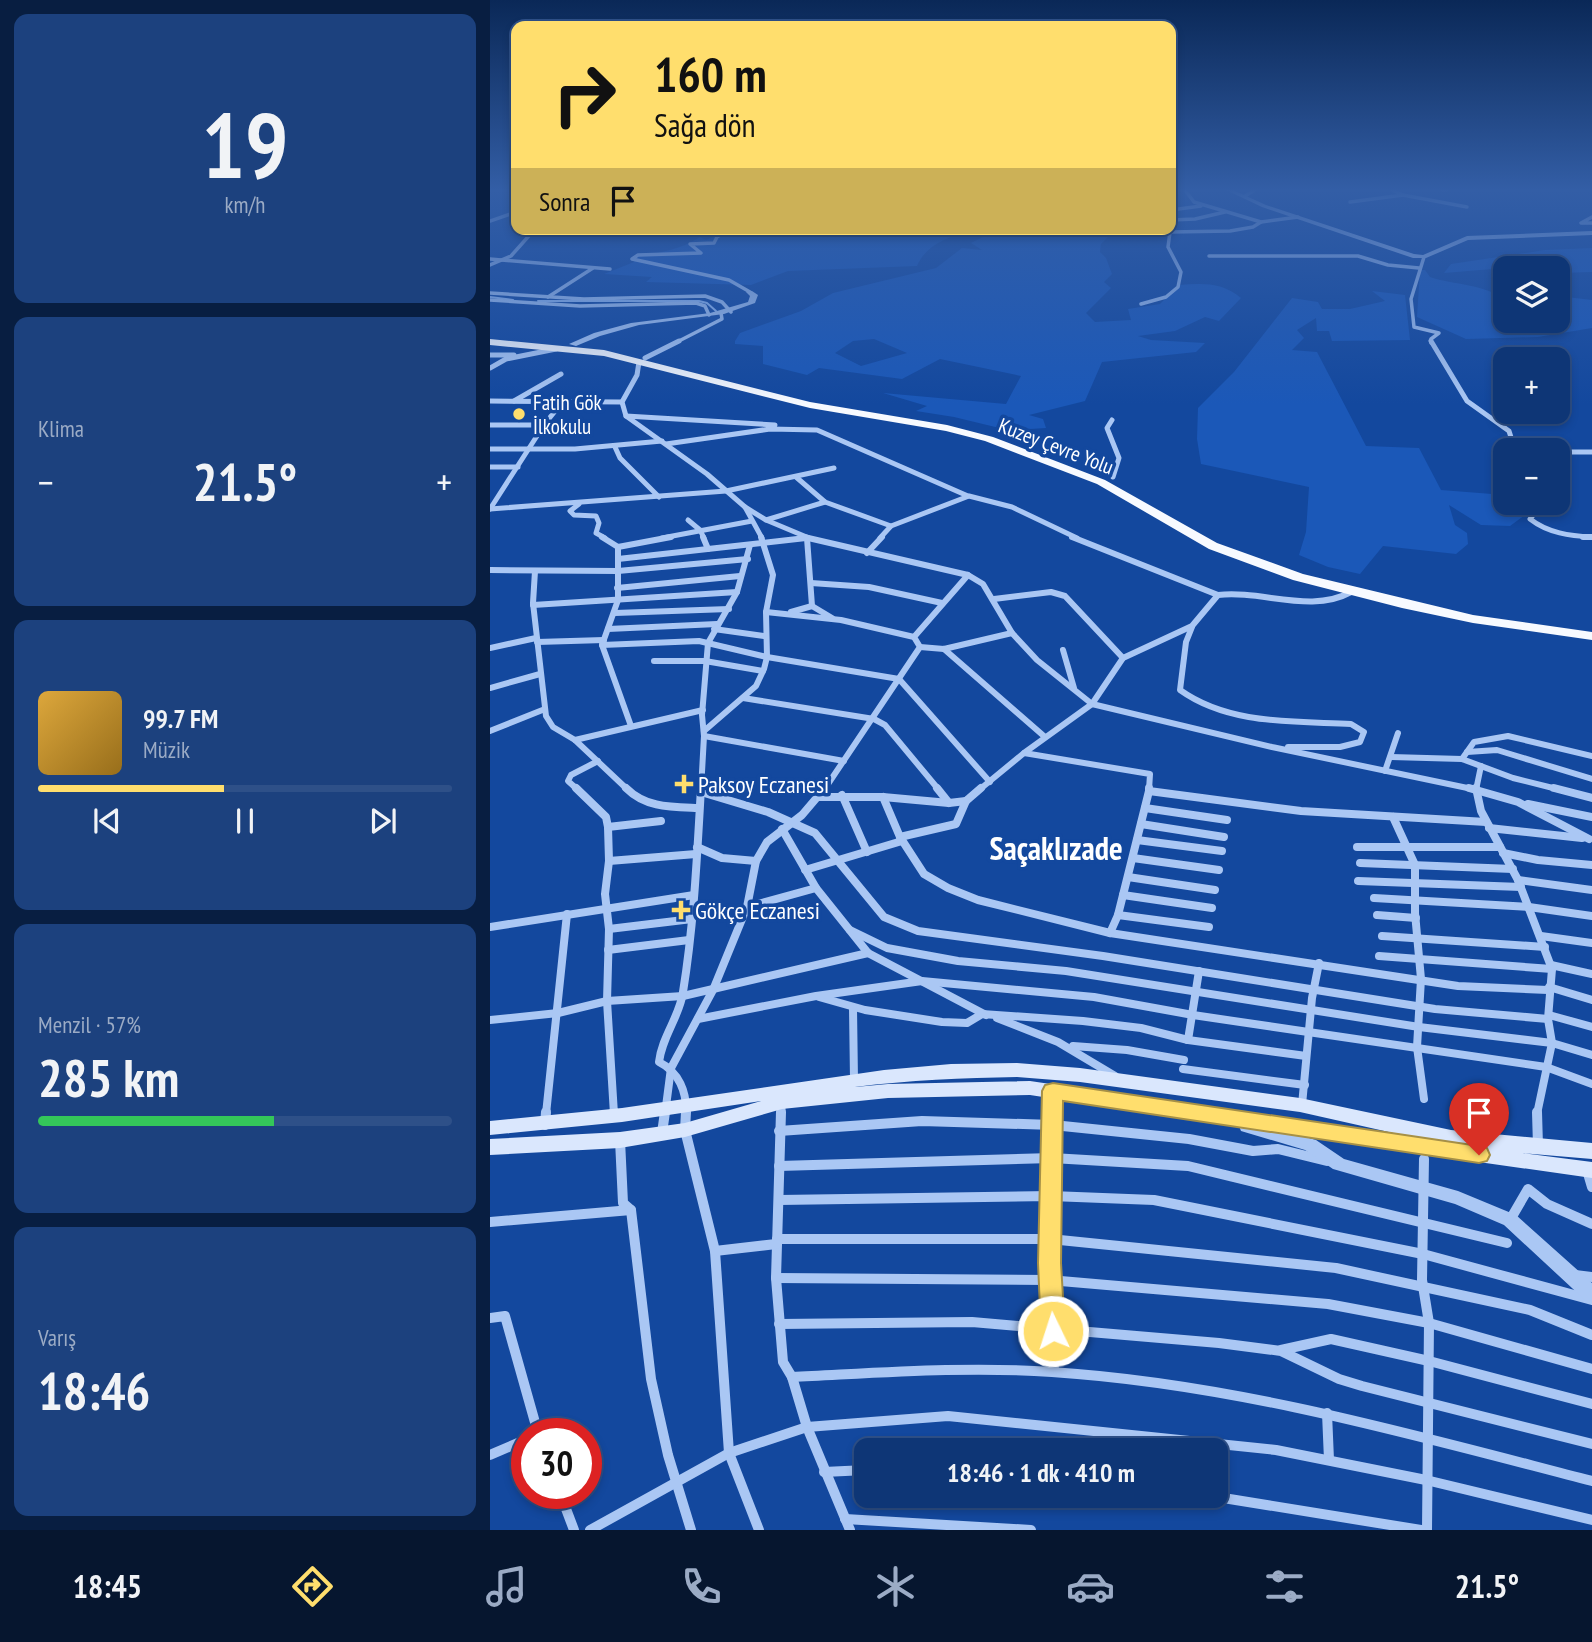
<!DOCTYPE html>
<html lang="tr">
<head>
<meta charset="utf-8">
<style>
	body { margin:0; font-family:"PT Sans Narrow",sans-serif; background:#1c417e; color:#f1f3f6; height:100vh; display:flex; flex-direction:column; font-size:26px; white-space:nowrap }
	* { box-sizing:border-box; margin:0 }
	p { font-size:23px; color:#9babc5 }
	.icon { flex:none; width:38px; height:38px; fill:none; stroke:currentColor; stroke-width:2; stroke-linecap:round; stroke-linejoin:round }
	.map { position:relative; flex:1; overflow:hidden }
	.panel { display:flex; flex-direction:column; gap:14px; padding:14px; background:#081e41; width:490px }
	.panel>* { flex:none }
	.banner { position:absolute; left:21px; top:21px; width:665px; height:214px; border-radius:14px; box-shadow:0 4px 10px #0003,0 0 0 2px #2e5088; background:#ffde6d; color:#111; overflow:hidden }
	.fabs { position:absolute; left:1003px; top:256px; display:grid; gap:14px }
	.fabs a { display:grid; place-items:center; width:77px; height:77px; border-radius:14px; background:#0e3676; box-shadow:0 4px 10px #0003,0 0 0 2px #2e5088; font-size:35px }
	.speed { position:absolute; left:21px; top:1418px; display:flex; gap:14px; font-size:35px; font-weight:700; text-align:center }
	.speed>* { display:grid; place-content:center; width:91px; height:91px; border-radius:50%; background:#0e3676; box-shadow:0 4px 10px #0003,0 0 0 2px #2e5088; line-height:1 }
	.speed .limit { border:10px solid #d22; background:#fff; color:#111 }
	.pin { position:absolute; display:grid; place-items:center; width:60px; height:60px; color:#fff; margin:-72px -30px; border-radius:50% 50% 50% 0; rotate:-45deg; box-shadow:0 0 7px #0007 }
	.pin .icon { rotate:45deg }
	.me { position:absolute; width:77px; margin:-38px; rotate:356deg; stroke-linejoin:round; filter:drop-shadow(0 0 5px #0008) }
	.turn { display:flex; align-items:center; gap:24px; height:147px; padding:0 28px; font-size:32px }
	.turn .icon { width:91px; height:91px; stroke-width:2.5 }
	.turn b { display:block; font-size:49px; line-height:60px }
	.then { display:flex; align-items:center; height:66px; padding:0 28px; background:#0003; gap:14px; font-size:26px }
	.big { font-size:52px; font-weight:600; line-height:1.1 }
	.panel .widget { flex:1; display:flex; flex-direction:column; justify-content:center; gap:10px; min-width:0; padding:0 24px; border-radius:14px; background:#1c417e }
	.panel .dial { align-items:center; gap:0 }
	.dial b { font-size:91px; line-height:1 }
	.song { display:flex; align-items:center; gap:21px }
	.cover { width:84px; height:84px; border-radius:10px; background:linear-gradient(135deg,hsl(40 70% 55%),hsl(40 70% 35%)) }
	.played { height:7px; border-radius:4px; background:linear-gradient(90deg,#ffde6d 45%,#2e5088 45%) }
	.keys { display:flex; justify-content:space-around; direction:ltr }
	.heat { display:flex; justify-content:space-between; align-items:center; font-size:38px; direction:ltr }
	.charge { height:10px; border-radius:5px; background:linear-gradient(90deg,#34c759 57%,#2e5088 0) }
	.trip { position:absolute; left:364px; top:1438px; width:374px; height:70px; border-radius:14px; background:#0e3676; box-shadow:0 4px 10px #0003,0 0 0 2px #2e5088; font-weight:600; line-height:70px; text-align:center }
	.dock { display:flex; height:112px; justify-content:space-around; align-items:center; background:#06162f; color:#9babc5 }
	.dock .icon { width:49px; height:49px }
	.dock .on { color:#ffde6d }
	.dock b { font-size:32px; color:#f1f3f6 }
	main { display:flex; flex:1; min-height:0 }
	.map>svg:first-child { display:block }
	.green { fill:#1b58b8; fill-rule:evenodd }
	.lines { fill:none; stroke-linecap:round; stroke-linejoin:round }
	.stream { stroke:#9cc1f7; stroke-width:2 }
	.minor-far4 { stroke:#aac7f4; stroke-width:3.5 }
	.minor-far3 { stroke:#aac7f4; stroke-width:5 }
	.minor-far2 { stroke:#aac7f4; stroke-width:6 }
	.minor-far1 { stroke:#aac7f4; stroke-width:8 }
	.minor { stroke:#aac7f4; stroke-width:10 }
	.tertiary { fill:#aac7f4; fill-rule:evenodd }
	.secondary { fill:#dae7fd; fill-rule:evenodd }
	.primary { fill:#f7faff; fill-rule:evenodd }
	.route { fill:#ffde6d; stroke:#a69047; stroke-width:2 }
	.poi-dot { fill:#ffde6d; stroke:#13489e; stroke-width:2.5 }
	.labels { text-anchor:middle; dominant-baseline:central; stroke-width:7; stroke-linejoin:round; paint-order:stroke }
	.far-poi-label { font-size:21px; fill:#fff; stroke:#13489e; text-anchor:start }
	.far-street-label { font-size:21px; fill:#fff; stroke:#13489e }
	.poi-label { font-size:24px; fill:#fff; stroke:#13489e; text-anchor:start }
	.district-label { font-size:32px; font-weight:bold; fill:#fff; stroke:#13489e }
</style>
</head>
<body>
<main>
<section class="panel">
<div class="widget dial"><b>19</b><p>km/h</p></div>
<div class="widget"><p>Klima</p>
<div class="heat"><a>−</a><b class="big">21.5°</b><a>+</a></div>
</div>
<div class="widget">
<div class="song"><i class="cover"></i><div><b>99.7 FM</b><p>Müzik</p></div></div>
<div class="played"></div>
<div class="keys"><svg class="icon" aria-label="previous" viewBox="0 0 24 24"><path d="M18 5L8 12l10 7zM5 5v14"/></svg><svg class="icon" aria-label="pause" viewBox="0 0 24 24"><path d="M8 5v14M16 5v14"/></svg><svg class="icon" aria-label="next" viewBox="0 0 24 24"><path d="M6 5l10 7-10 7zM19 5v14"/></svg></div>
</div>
<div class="widget"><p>Menzil · 57%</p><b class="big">285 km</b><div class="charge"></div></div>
<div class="widget"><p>Varış</p><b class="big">18:46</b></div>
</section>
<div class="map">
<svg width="1102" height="1530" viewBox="0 0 1102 1530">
	<rect width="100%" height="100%" fill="#13489e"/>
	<g class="green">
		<path d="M249 229H479C458 239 437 243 427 266L298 271 261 285 156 282 162 277 114 274 144 262 143 257C167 253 188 251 210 237L216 240 234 233 254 234Z"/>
		<path d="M509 229H621V234L611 244 610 252 616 258 622 274 614 282 621 288 596 313 605 322 641 320 638 309 670 304 689 285C712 283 733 282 751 298L729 321 715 317 685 331 648 336 661 340 715 343 706 352 612 362 595 401 539 415 553 419 556 428 540 429 538 435 464 417 426 411 437 406 393 393 516 404 531 376 450 359 412 379 329 368 317 375 273 364V346L245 344V341L250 333 311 311 343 293 446 268 472 248 492 250 481 243ZM384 339 417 353 371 366 345 353 363 341Z"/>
		<path d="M1102 248V272L1071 273 1068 272V268H1015L954 273 961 264 1055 250Z"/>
		<path d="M930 270H935L940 277C964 285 995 284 1015 300V320H1068V296L1102 300V328L1048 337 976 339 927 317Z"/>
		<path d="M882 291 915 295 920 340 842 341 839 331H827L826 318 807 330 814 338 802 350 827 352 876 446 929 448 951 490 1015 495V502H1043V509L1020 526 991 525 959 505 965 525 977 533 978 544 966 554 893 546 870 574 838 567 809 555 816 532 819 487 711 464 707 439 708 408 744 372 802 298 828 302 832 309H860L895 301Z"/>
	</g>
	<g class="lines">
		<g class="stream">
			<path d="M0 297 23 300"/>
			<path d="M48 301H209L217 303 226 311"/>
		</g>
		<g class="minor-far4">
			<path d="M695 190 704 202 771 222"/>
			<path d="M952 190H957"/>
			<path d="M913 195 977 207"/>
			<path d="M755 196 765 190"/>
			<path d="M860 202 913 195 902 190"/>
			<path d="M681 210 711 206"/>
			<path d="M1102 217 1091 223H1102"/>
			<path d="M681 220 705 219 735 212"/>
			<path d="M0 221 26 212"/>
			<path d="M240 229 227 237 224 243 200 244 211 253 148 255 142 259 239 280 260 292"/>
			<path d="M661 229 680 232"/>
			<path d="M719 256H868L898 265 929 268"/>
			<path d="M934 257 921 299 924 327 949 333 941 339V343"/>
			<path d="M0 259 120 269"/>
			<path d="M0 265 21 256 45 229"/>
			<path d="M0 293 94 299 215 296 232 302 241 312"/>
			<path d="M58 297 103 268"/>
			<path d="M0 300 90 306 206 303 215 306 219 315"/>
			<path d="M651 304 676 297 688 287 691 272 678 247 680 232 740 231 763 227 771 222 808 217"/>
			<path d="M185 343 232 319 231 313"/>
		</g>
		<g class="minor-far3">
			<path d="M941 341 977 401 1019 431 1025 450"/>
			<path d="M0 355H24"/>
			<path d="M155 358 189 341"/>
			<path d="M149 362 147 375 132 402 136 416 217 474 255 507 272 538"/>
			<path d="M0 368 16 359 66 349"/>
			<path d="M0 401 132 402"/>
			<path d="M24 401 71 374"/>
			<path d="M136 416 285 425"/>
			<path d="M622 420 617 428 629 458 623 477"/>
			<path d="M0 425H54"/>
			<path d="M176 444 280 429 327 430 478 496"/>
			<path d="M125 447 130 458 169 497"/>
			<path d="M0 449H85L172 441"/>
			<path d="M1068 452H1102"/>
			<path d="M0 467H28"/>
			<path d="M306 477 335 502 401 526"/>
			<path d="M1054 502 1040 519C1058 533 1080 536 1102 537"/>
			<path d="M89 504 80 511 84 515 106 516 109 523 106 533 115 538"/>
			<path d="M255 507 276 520 319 538"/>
			<path d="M0 509 236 491 344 468"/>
			<path d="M0 509 54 425 73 401"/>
			<path d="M198 520 210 530 214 538"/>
			<path d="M276 520 335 502"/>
			<path d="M172 538 262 521"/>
			<path d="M312 538H316"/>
			<path d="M390 538 401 526 479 496 522 507 587 538"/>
		</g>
		<g class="minor-far2">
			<path d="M112 537 128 547V600L112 645 141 726"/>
			<path d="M213 537 218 549"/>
			<path d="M314 537 478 575 493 584 522 633 547 660 602 704 782 747 987 790"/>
			<path d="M582 537 728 595"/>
			<path d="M1093 537H1102"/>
			<path d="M128 547 181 537"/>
			<path d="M377 553 392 537"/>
			<path d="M128 559 316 538"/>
			<path d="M0 570 128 571 258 559"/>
			<path d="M45 571 43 603 56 716 63 727 85 740 138 790"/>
			<path d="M321 583 379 587 452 603"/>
			<path d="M127 588 250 576"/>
			<path d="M504 599 561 592 575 596 633 658"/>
			<path d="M43 605 247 592"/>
			<path d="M322 606 342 618"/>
			<path d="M276 612 351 620 424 637"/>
			<path d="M301 612 322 606 317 538"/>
			<path d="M125 613 239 609"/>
			<path d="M702 627 696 642 690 690C739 725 803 721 861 724L874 732 870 742 850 747H798"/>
			<path d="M118 629 227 624"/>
			<path d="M224 629 274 636"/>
			<path d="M47 642 114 640"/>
			<path d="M112 645 209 641 277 657 409 679 500 782"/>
			<path d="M430 647 454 649 522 633"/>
			<path d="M0 648 46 638"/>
			<path d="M454 649 555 737"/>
			<path d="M573 650 584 688"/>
			<path d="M164 661H215L273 671"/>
			<path d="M0 688 50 674"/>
			<path d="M253 698 384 719 395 725 449 790"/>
			<path d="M0 731 55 709"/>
			<path d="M214 731 266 686 274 669 277 657 276 612 283 575 271 537"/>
			<path d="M214 736 354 761"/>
			<path d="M85 740 213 710"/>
			<path d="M977 752 1007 750 1102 779"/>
			<path d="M534 753 660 774 659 790"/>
			<path d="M901 757 972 759 1023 778 1071 790"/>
			<path d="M972 759 984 742 1018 736 1102 756"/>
			<path d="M895 771 908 733"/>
			<path d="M88 790 78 781 81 775 108 761"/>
			<path d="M211 790 214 736 212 715 218 643 247 592 260 545"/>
			<path d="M334 790 430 647 424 637 478 575"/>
			<path d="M489 790 534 753 602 704 633 658 702 626 728 595C773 590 821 614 861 592"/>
			<path d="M986 790 991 766"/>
		</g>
		<g class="minor-far1">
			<path d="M86 788 116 817 118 827 119 861 115 894 119 929 117 1001 124 1114"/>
			<path d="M136 788C156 808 181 807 208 808"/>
			<path d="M447 788 459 803"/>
			<path d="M659 788V791L811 811 996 822"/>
			<path d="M979 788 1028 802 1099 839"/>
			<path d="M986 788 991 811 1028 880 1062 969 1058 1019 1062 1043 1047 1114"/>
			<path d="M1064 788 1102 798"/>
			<path d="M211 792 278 812 325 833 394 917 428 931 613 956 945 1009 1058 1019"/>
			<path d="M352 795 377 852"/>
			<path d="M329 797H393L459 803 476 801 491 788"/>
			<path d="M393 797 410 837 434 874 458 888 488 900 620 933 968 986 1058 990"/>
			<path d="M1038 804 1102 817"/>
			<path d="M655 808 737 820"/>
			<path d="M903 817 925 865V913L931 979 927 1047 934 1099"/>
			<path d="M651 824 734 837"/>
			<path d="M118 827 171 821"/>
			<path d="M999 828 1092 838"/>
			<path d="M292 829 326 888 378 953 496 1015"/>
			<path d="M410 837 466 824 476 801"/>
			<path d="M647 840 732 851"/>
			<path d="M207 847 232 858 266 861"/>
			<path d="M867 847H1010"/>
			<path d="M1013 853 1048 860 1102 865"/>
			<path d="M643 858 729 870"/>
			<path d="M119 861 206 854"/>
			<path d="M870 863 1023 869"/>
			<path d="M315 870 412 841"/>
			<path d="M638 877 725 890"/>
			<path d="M1028 880 1102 890"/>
			<path d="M868 881 1031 887"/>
			<path d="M633 895 722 908"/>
			<path d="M884 898 1039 907 1102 916"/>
			<path d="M257 907 326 888"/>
			<path d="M628 915 719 927"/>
			<path d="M887 915 926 918"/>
			<path d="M0 927 204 895"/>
			<path d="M119 929 202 919"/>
			<path d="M360 930 397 948 468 961 576 971 929 1027 1062 1043 1102 1055"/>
			<path d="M620 933 628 915 659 791"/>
			<path d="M892 936 1055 947"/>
			<path d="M1051 936 1102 943"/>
			<path d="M118 950 199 940"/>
			<path d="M889 956 1062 969"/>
			<path d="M1061 965 1102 974"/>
			<path d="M1059 987 1102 1000"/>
			<path d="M329 997 375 1010 452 1022 477 1023 492 1014 593 1021 651 1028 698 1040 816 1056"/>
			<path d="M363 1008 364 1080"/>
			<path d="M1059 1015 1102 1027"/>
			<path d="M507 1018 568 1042 625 1076"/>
			<path d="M208 1019 326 996 432 981 604 997 703 1015 1056 1067 1102 1084"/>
			<path d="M0 1020 68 1013 117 1001 193 996 378 953"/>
			<path d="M698 1040 709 971"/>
			<path d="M583 1046 637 1050 694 1060"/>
			<path d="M693 1069 815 1085"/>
			<path d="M812 1105 822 998 829 963"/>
			<path d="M56 1114 77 914"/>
			<path d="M175 1114 181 1068 223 990 257 907 266 861 277 842 312 815 335 788"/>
			<path d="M196 1114C197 1092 189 1072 169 1062 172 1036 190 1016 193 992 204 924 207 856 211 788"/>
			<path d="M291 1114 292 1102"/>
			<path d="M562 1114 563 1092"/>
		</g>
		<g class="minor">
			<path d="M124 1112V1116"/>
			<path d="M196 1112 195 1130 225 1251 239 1453 269 1530"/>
			<path d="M291 1112 286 1278 293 1362 302 1377 317 1427 360 1530"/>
			<path d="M563 1112 559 1263 564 1372"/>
			<path d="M1047 1112 1048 1146"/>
			<path d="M55 1125 56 1112"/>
			<path d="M289 1131 432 1121 563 1125 699 1139 763 1151 788 1149 837 1161"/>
			<path d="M172 1133 175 1112"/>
			<path d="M934 1159 932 1280 939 1323 937 1530"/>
			<path d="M289 1166 562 1158 698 1166 1017 1243"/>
			<path d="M1097 1170 1102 1187"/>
			<path d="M289 1200 561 1196 664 1200 933 1254 1102 1300"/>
			<path d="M141 1210 161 1379 178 1455 201 1530"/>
			<path d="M1020 1220 1038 1189 1057 1204 1102 1224"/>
			<path d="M0 1222 141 1210 133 1203 130 1140"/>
			<path d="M287 1239H560L846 1268 1040 1310 1102 1335"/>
			<path d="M225 1251 286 1244"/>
			<path d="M1085 1275 1102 1277"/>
			<path d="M286 1278 559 1280 838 1304 939 1323 1102 1369"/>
			<path d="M0 1318 15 1316 48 1433"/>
			<path d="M289 1324 482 1322 729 1343 791 1351 849 1379 872 1386 1102 1444"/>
			<path d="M791 1350 841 1339 939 1361 1102 1404"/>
			<path d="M302 1377C388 1373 475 1366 562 1372 746 1384 924 1435 1102 1481"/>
			<path d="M837 1413 839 1460"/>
			<path d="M0 1455 37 1439"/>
			<path d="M334 1472 376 1470"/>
			<path d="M70 1493 84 1530"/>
			<path d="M721 1496 931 1530"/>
			<path d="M355 1519 541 1530"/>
			<path d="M100 1530 239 1453 317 1427 458 1416 786 1450 936 1480 1102 1520"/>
		</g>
		<g class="tertiary">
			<path d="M736 190H743L776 205 924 254 933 255 977 236 1102 231V235L978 240 936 258H923L772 207Z"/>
			<path d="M258 291H262L268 295 265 303 234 314 149 325 110 336 86 346 79 344 104 333 141 323 220 313 258 302 260 296 256 292Z"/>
			<path d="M757 1120 826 1140 854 1159 968 1191 1026 1215 1102 1283V1303L1096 1301 1014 1225 965 1204 843 1169 815 1150 751 1131 749 1126 751 1121Z"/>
		</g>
		<path class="secondary" d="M527 1063 590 1068 810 1098 961 1130 1102 1143V1159L1032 1153 1102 1162V1178L827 1139 540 1095 398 1098 292 1109 195 1137 130 1148 0 1155V1139L130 1132 195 1123 271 1101 132 1122 0 1135V1121L132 1108 394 1070 461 1064ZM527 1077 590 1082 810 1112 921 1137 540 1081 398 1084 365 1087C419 1080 473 1078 527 1077Z"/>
		<path class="primary" d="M0 339 114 350 320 402 457 425 503 437 615 480 727 543 813 574 983 615 1102 632V640L983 623 912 608 803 580 719 549 607 484 495 441 456 431 320 408 114 356 0 345Z"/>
	</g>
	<linearGradient id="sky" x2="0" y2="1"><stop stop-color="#0a2857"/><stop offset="0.47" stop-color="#335ea6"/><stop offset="1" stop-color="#335ea6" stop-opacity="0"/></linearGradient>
	<rect width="1102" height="404" fill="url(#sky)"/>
	<path class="route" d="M563 1083 989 1146 997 1148 1000 1155 997 1161 989 1163 573 1101 571 1263 575 1331 572 1338 563 1341 555 1338 551 1331 548 1263 552 1091 555 1085Z"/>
	<g class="poi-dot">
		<circle cx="29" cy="414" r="7"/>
		<path d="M190.5 773.5h7v7h7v7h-7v7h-7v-7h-7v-7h7z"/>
		<path d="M187.5 899.5h7v7h7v7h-7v7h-7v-7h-7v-7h7z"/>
	</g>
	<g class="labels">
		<g class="far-poi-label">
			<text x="43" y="402">Fatih Gök<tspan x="43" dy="24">İlkokulu</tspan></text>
		</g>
		<g class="far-street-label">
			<text transform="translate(566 446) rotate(21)">Kuzey Çevre Yolu</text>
		</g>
		<g class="poi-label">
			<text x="208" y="784">Paksoy Eczanesi</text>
			<text x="205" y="910">Gökçe Eczanesi</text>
		</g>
		<g class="district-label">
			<text x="566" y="848">Saçaklızade</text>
		</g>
	</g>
</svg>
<div class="fabs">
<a><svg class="icon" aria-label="layers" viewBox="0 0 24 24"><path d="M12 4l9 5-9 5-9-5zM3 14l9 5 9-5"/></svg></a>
<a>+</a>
<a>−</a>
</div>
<div class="speed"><div class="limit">30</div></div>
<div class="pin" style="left:989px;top:1155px;background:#d93025"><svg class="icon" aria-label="arrive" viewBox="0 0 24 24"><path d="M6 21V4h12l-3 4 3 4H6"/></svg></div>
<svg class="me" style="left:563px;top:1331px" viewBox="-20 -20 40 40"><circle r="17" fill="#ffde6d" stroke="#fff" stroke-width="3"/><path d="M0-11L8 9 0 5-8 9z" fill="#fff"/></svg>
<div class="trip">18:46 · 1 dk · 410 m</div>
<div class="banner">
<div class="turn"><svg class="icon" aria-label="right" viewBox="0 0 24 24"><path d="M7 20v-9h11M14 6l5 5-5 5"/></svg><div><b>160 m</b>Sağa dön</div></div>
<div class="then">Sonra<svg class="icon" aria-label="arrive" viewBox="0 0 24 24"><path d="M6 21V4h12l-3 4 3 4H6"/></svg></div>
</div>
</div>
</main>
<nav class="dock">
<b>18:45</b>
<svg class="icon on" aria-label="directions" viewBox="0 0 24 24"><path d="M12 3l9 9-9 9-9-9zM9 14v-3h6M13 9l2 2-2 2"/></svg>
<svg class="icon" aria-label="music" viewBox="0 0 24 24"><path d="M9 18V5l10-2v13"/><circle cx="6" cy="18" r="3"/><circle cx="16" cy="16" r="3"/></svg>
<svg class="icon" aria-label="phone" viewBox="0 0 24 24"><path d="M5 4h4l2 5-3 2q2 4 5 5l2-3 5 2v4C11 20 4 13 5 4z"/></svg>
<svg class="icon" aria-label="climate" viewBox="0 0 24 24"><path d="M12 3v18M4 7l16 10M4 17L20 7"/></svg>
<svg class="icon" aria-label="car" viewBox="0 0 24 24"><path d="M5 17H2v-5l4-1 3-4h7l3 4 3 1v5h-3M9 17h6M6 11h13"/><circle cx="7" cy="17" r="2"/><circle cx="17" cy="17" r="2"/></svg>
<svg class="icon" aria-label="filters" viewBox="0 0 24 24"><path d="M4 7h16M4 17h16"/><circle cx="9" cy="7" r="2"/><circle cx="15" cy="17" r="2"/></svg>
<b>21.5°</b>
</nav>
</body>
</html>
